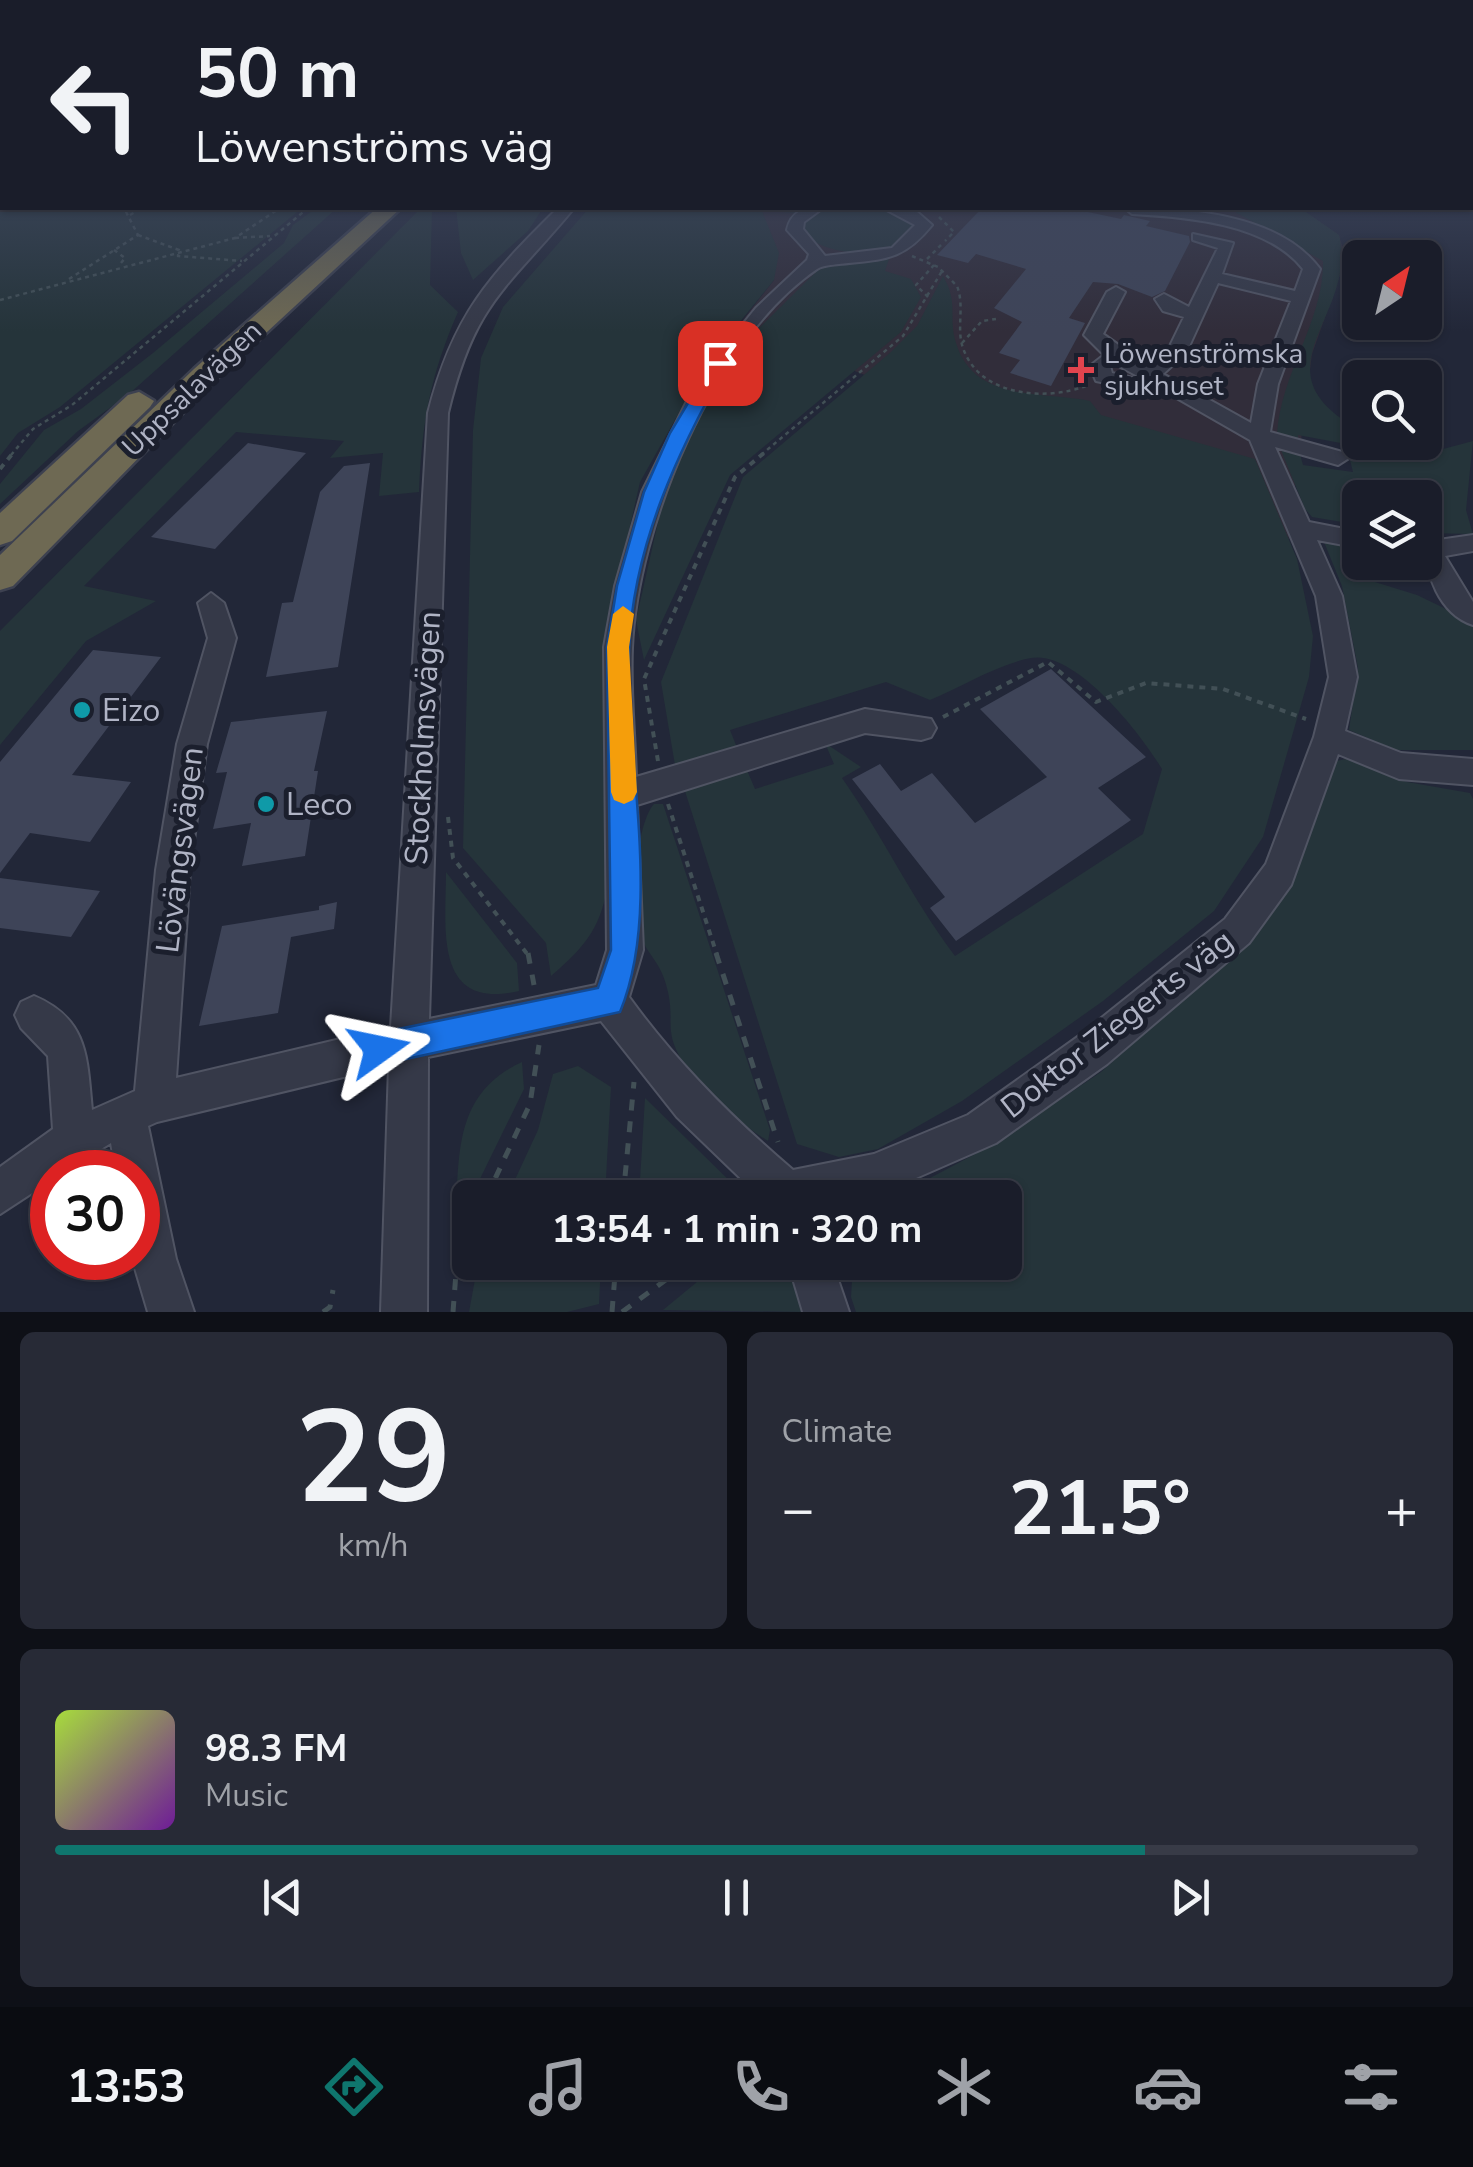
<!DOCTYPE html>
<html lang="en">
<head>
<meta charset="utf-8">
<style>
	body { margin:0; font-family:"Nunito Sans",sans-serif; background:#272a36; color:#f1f3f6; height:100vh; display:flex; flex-direction:column; font-size:38px; white-space:nowrap }
	* { box-sizing:border-box; margin:0 }
	p { font-size:32px; color:#9fa2a8 }
	.icon { flex:none; width:55px; height:55px; fill:none; stroke:currentColor; stroke-width:2; stroke-linecap:round; stroke-linejoin:round }
	.map { position:relative; height:1312px; overflow:hidden }
	.details { display:flex; flex-direction:column; gap:20px; padding:20px; background:#0e1017; flex:1 }
	.details>* { flex:none }
	.hud { position:absolute; left:0px; top:0px; width:1475px; height:210px; box-shadow:0 2px 8px #0004,0 0 0 2px #383b47; background:#1a1d2a; color:#f1f3f6; overflow:hidden }
	.needle { width:65px; rotate:35deg }
	.fabs { position:absolute; left:1342px; top:240px; display:grid; gap:20px }
	.fabs a { display:grid; place-items:center; width:100px; height:100px; border-radius:15px; background:#1a1d2a; box-shadow:0 2px 8px #0004,0 0 0 2px #383b47; font-size:50px }
	.speed { position:absolute; left:30px; top:1150px; display:flex; gap:20px; font-size:50px; font-weight:700; text-align:center }
	.speed>* { display:grid; place-content:center; width:130px; height:130px; border-radius:50%; background:#1a1d2a; box-shadow:0 2px 8px #0004,0 0 0 2px #383b47; line-height:1 }
	.speed .limit { border:15px solid #d22; background:#fff; color:#111 }
	.pin { position:absolute; display:grid; place-items:center; width:85px; height:85px; color:#fff; margin:-42px; border-radius:20px; box-shadow:0 5px 15px #0006 }
	.me { position:absolute; width:110px; margin:-55px; rotate:78deg; stroke-linejoin:round; filter:drop-shadow(0 0 8px #0008) }
	.turn { display:flex; align-items:center; gap:35px; height:210px; padding:0 30px; font-size:45px }
	.turn .icon { width:130px; height:130px; stroke-width:2.5 }
	.turn b { display:block; font-size:70px; line-height:85px }
	.big { font-size:75px; font-weight:700; line-height:1.1 }
	.details .widget { flex:1; display:flex; flex-direction:column; justify-content:center; gap:15px; min-width:0; padding:0 35px; border-radius:15px; background:#272a36 }
	.details .dial { align-items:center; gap:0 }
	.dial b { font-size:130px; line-height:1 }
	.song { display:flex; align-items:center; gap:30px }
	.cover { width:120px; height:120px; border-radius:15px; background:linear-gradient(135deg,hsl(80 70% 55%),hsl(280 70% 35%)) }
	.played { height:10px; border-radius:5px; background:linear-gradient(90deg,#0f766e 80%,#383b47 80%) }
	.keys { display:flex; justify-content:space-around; direction:ltr }
	.heat { display:flex; justify-content:space-between; align-items:center; font-size:55px; direction:ltr }
	.details .tiles { flex:1; display:grid; gap:20px; grid-template-columns:1fr 1fr }
	.widget:last-child { grid-column:span 2 }
	.trip { position:absolute; left:452px; top:1180px; width:570px; height:100px; border-radius:15px; background:#1a1d2a; box-shadow:0 2px 8px #0004,0 0 0 2px #383b47; font-weight:700; line-height:100px; text-align:center }
	.tabs { display:flex; height:160px; justify-content:space-around; align-items:center; background:#0a0c11; color:#9fa2a8 }
	.tabs .icon { width:70px; height:70px }
	.tabs .active { color:#0f766e }
	.tabs b { font-size:45px; color:#f1f3f6 }
	.map>svg:first-child { display:block }
	.medical { fill:#312d3a }
	.green { fill:#25343a }
	.building { fill:#3e4458 }
	.lines { fill:none; stroke-linecap:round; stroke-linejoin:round }
	.minor-casing { stroke:#505463; stroke-width:4 }
	.highway-casing { stroke:#3d4150; stroke-width:5 }
	.path-far2 { stroke:#425056; stroke-width:2.5; stroke-dasharray:4 4; stroke-linecap:butt }
	.path-far1 { stroke:#425056; stroke-width:4; stroke-dasharray:6 6; stroke-linecap:butt }
	.path { stroke:#425056; stroke-width:5; stroke-dasharray:11 11; stroke-linecap:butt }
	.minor { fill:#353948; fill-rule:evenodd }
	.highway { fill:#6e6953; fill-rule:evenodd }
	.route { fill:#1a73e8; stroke:#114b97; stroke-width:2.5 }
	.slow { fill:#f59e0b }
	.health-dot { fill:#e0444e; stroke:#1b1f2d; stroke-width:4 }
	.culture-dot { fill:#0f9aa8; stroke:#1b1f2d; stroke-width:4 }
	.labels { text-anchor:middle; dominant-baseline:central; stroke-width:10; stroke-linejoin:round; paint-order:stroke }
	.far-poi-label { font-size:28px; fill:#b0b4c5; stroke:#1b1f2d; text-anchor:start }
	.far-street-label { font-size:28px; fill:#b0b4c5; stroke:#1b1f2d }
	.poi-label { font-size:32px; fill:#b0b4c5; stroke:#1b1f2d; text-anchor:start }
	.street-label { font-size:32px; fill:#b0b4c5; stroke:#1b1f2d }
</style>
</head>
<body>
<div class="map">
<svg width="1473" height="1312" viewBox="0 0 1473 1312">
	<rect width="100%" height="100%" fill="#222738"/>
	<path class="medical" d="M753 208H1300L1339 235 1343 249 1341 272 1312 354 1288 543 739 325 774 280Z"/>
	<g class="green">
		<path d="M0 147 2 208H302L60 407 18 433 0 456Z"/>
		<path d="M316 208H337L129 394 78 431 0 504V484L44 430 81 409 153 353 284 243 293 225Z"/>
		<path d="M456 208H543L528 231 473 280 461 253Z"/>
		<path d="M589 208H805L798 213 762 211 779 253 774 280 708 361 640 482 605 637 609 877C602 926 588 944 551 976L546 943 463 848 473 430 481 358 503 307Z"/>
		<path d="M821 208H879L912 221 915 227C907 234 900 244 891 248 865 259 818 251 800 231L801 222Z"/>
		<path d="M1228 208H1300L1339 235C1359 317 1250 370 1360 430V442L1432 452 1473 441 1466 510 1473 534 1425 533V498H1360V525L1312 517 1305 509 1279 445 1299 450 1303 465 1353 472 1346 444 1298 435V443L1277 435C1280 374 1324 321 1323 261Z"/>
		<path d="M432 210 430 285 458 312C430 376 422 422 419 492L379 496 383 453 330 458 344 441 236 432 84 586 156 601 86 641 0 745V631L417 212Z"/>
		<path d="M867 257 889 259 885 271 911 279 921 297 901 332 730 475 644 660 636 620 659 518 680 452 709 392 744 343 823 265Z"/>
		<path d="M943 276C959 303 948 317 956 343 974 403 1043 391 1090 401L1101 415 1255 459 1297 559 1313 636 1309 677 1263 837 1214 911 1103 1001 962 1101 878 1149 839 1157 797 1144 684 788 746 768 755 789 834 764 825 743 861 767 842 778C883 836 912 899 955 956L1143 834 1162 769C1141 734 1076 650 1031 658 998 664 961 687 930 700L886 682 730 730 738 750 676 771 661 682 743 477 891 352 917 326Z"/>
		<path d="M1336 540 1351 547 1362 578 1417 595 1473 622V750H1396L1349 730 1358 668 1342 586 1324 542Z"/>
		<path d="M1351 758 1407 782 1470 793 1473 799V1312H856L851 1297 853 1263 1005 1262V1198L880 1197 917 1185 994 1144 1101 1072 1254 936 1331 762Z"/>
		<path d="M654 804H663L770 1130 768 1141C737 1121 703 1097 684 1064 663 1030 675 1025 668 992 662 963 650 958 641 938 630 912 635 825 654 804Z"/>
		<path d="M446 872 517 963 519 991C433 1011 446 928 446 872Z"/>
		<path d="M522 1062 524 1089 455 1230C460 1161 450 1095 522 1062Z"/>
		<path d="M578 1066 611 1087 605 1197H507L538 1130 553 1074Z"/>
		<path d="M645 1098 743 1194 741 1197H639Z"/>
		<path d="M786 1262 808 1312 663 1310 720 1263Z"/>
		<path d="M478 1263H601L599 1304 567 1312H469Z"/>
	</g>
	<g class="building">
		<path d="M982 208H1069L1121 219 1124 215 1150 221 1146 226 1189 236 1190 242 1165 291 1152 297 1118 284 1093 282 1069 318 1085 323 1051 386 1010 373 1020 360 999 353 1022 322 994 308 1026 269 976 254 968 263 937 255Z"/>
		<path d="M248 443 306 453 215 549 151 537Z"/>
		<path d="M370 463 338 667 266 677 282 603 293 602 320 492 344 466Z"/>
		<path d="M93 650 161 657 72 775 131 782 90 842 30 833 0 873V762Z"/>
		<path d="M1051 669 1146 757 1098 788 1131 820 956 941 930 908 945 897 852 779 880 764 901 791 932 773 975 823 1047 777 980 709Z"/>
		<path d="M327 711 314 771H318L305 856 242 866 251 823 213 829 227 772 216 773 231 722Z"/>
		<path d="M0 878 100 891 71 937 0 928Z"/>
		<path d="M337 902 334 929 291 937 278 1013 199 1026 222 926 319 910V906Z"/>
	</g>
	<g class="lines">
		<defs>
			<g id="minor">
				<path d="M558 208H574C506 290 475 301 448 413L429 1019 596 985 607 950 604 647 615 586 642 492 697 381 756 308 807 260 809 254 787 230C791 211 805 207 823 208L804 222 803 229 825 256 892 248 915 225 883 208 916 211 932 225C902 262 883 259 839 264 832 265 823 265 817 269 714 339 637 527 632 648 630 691 635 735 636 777L865 709 931 719 936 728 931 737 921 740 865 733 637 805 643 950 629 997C676 1062 732 1118 793 1170L874 1154 968 1115 1079 1036 1225 919 1266 864 1314 737 1329 677 1316 596 1250 440 1175 397 1096 381 1090 366 1104 355 1084 335 1107 292 1116 287 1125 292 1103 334 1148 366 1168 350 1184 317 1163 311 1155 299 1164 294 1189 307 1218 248 1193 240V234L1233 243 1222 274 1295 291 1303 269C1267 223 1186 217 1132 214L1125 208C1189 208 1279 214 1320 269L1278 384 1270 432 1346 453 1349 458 1338 465 1275 447 1309 522 1360 532V548L1317 540 1342 596 1357 677 1345 731 1401 753 1473 759V785L1399 779 1338 754 1291 885 1249 943 1107 1064 996 1143 875 1196 761 1198 677 1117 601 1021 428 1057 427 1312H381L389 1066 157 1122 148 1126 176 1259 194 1312H148L132 1258H138V1172H116L111 1143 63 1172H52V1180L0 1214V1167L53 1129 48 1056 21 1028 15 1015 21 1002 34 996C89 1019 87 1059 92 1110L135 1091 156 870 177 744 208 638 198 603 211 593 224 603 236 638 207 744 190 870 176 1078 391 1027 428 413C453 315 488 277 558 208ZM1218 283 1291 301 1258 384 1251 423 1163 374 1186 353ZM1117 365 1145 380 1146 381 1112 373 1110 366Z"/>
				<path d="M1473 535V551L1445 556 1473 602V625C1439 614 1425 573 1425 542Z"/>
				<path d="M788 1262H832L849 1312H803Z"/>
			</g>
			<g id="highway">
				<path d="M377 208H401L214 381 13 586 0 590V555L194 369Z"/>
				<path d="M139 392 154 401 150 407 12 541 0 545V513L128 395Z"/>
			</g>
		</defs>
		<use href="#minor" class="minor-casing"/>
		<use href="#highway" class="highway-casing"/>
		<g class="path-far2">
			<path d="M130 215 142 208"/>
			<path d="M939 217 954 232 945 241"/>
			<path d="M138 235 179 250 178 256 242 261"/>
			<path d="M235 238 270 236"/>
			<path d="M114 250 125 258 121 263"/>
			<path d="M912 256 938 267 957 286C965 306 956 328 963 348 980 397 1046 401 1086 386"/>
			<path d="M927 259 941 245"/>
			<path d="M69 279 138 235 125 210 107 208"/>
			<path d="M928 297 916 285 934 265"/>
			<path d="M0 300 235 238 280 208"/>
			<path d="M962 343 982 321 996 319"/>
			<path d="M11 455 33 429 72 405 308 208"/>
			<path d="M761 455 903 336 942 271"/>
		</g>
		<g class="path-far1">
			<path d="M0 469 13 453"/>
			<path d="M943 717 1048 662 1096 702 1146 683 1223 689 1306 719"/>
			<path d="M658 761 644 679 735 477 764 453"/>
			<path d="M668 804 717 955"/>
			<path d="M448 817 453 858 528 955"/>
		</g>
		<g class="path">
			<path d="M528 953 534 985"/>
			<path d="M716 953 778 1142"/>
			<path d="M486 1198 530 1104 539 1045"/>
			<path d="M623 1198 634 1082"/>
			<path d="M323 1312 330 1307 333 1290"/>
			<path d="M453 1312 457 1260 470 1232"/>
			<path d="M612 1312 616 1262"/>
			<path d="M622 1312 690 1262"/>
		</g>
		<use href="#minor" class="minor"/>
		<use href="#highway" class="highway"/>
	</g>
	<linearGradient id="sky" x2="0" y2="1"><stop stop-color="#13151f"/><stop offset="0.44" stop-color="#3e475e"/><stop offset="1" stop-color="#3e475e" stop-opacity="0"/></linearGradient>
	<rect width="1473" height="331" fill="url(#sky)"/>
	<path class="route" d="M720 358 728 363C678 450 633 546 629 649 625 761 663 908 620 1012L379 1065 368 1060 363 1049 368 1038 379 1033 598 988 611 950 607 647 617 586 644 492 670 433 712 363Z"/>
	<path class="slow" d="M623 606 634 614 629 647 637 792 633 800 624 804 614 800 611 792 607 647 613 614Z"/>
	<path class="health-dot" d="M1076 355h10v10h10v10h-10v10h-10v-10h-10v-10h10z"/>
	<g class="culture-dot">
		<circle cx="82" cy="710" r="10"/>
		<circle cx="266" cy="804" r="10"/>
	</g>
	<g class="labels">
		<g class="far-poi-label">
			<text x="1104" y="354">Löwenströmska<tspan x="1104" dy="32">sjukhuset</tspan></text>
		</g>
		<g class="far-street-label">
			<text transform="translate(192 389) rotate(-44)">Uppsalavägen</text>
		</g>
		<g class="poi-label">
			<text x="102" y="710">Eizo</text>
			<text x="286" y="804">Leco</text>
		</g>
		<g class="street-label">
			<text transform="translate(423 738) rotate(-87)">Stockholmsvägen</text>
			<text transform="translate(180 850) rotate(-83)">Lövängsvägen</text>
			<text transform="translate(1117 1024) rotate(-38)">Doktor Ziegerts väg</text>
		</g>
	</g>
</svg>
<div class="fabs">
<a><svg class="needle" viewBox="-14 -14 28 28"><path d="M0-13l5 13h-10z" fill="#e53935"/><path d="M0 13l5-13h-10z" fill="#9fa2a8"/></svg></a>
<a><svg class="icon" aria-label="search" viewBox="0 0 24 24"><circle cx="10" cy="10" r="6"/><path d="M15 15l6 6"/></svg></a>
<a><svg class="icon" aria-label="layers" viewBox="0 0 24 24"><path d="M12 4l9 5-9 5-9-5zM3 14l9 5 9-5"/></svg></a>
</div>
<div class="speed"><div class="limit">30</div></div>
<div class="pin" style="left:720px;top:363px;background:#d93025"><svg class="icon" aria-label="arrive" viewBox="0 0 24 24"><path d="M6 21V4h12l-3 4 3 4H6"/></svg></div>
<svg class="me" style="left:379px;top:1049px" viewBox="-20 -20 40 40"><path d="M0-17L14 15 0 8-14 15z" fill="#1a73e8" stroke="#fff" stroke-width="4"/></svg>
<div class="trip">13:54 · 1 min · 320 m</div>
<div class="hud">
<div class="turn"><svg class="icon" aria-label="left" viewBox="0 0 24 24"><path d="M17 20v-9H6M10 6l-5 5 5 5"/></svg><div><b>50 m</b>Löwenströms väg</div></div>
</div>
</div>
<section class="details">
<div class="tiles">
<div class="widget dial"><b>29</b><p>km/h</p></div>
<div class="widget"><p>Climate</p>
<div class="heat"><a>−</a><b class="big">21.5°</b><a>+</a></div>
</div>
<div class="widget">
<div class="song"><i class="cover"></i><div><b>98.3 FM</b><p>Music</p></div></div>
<div class="played"></div>
<div class="keys"><svg class="icon" aria-label="previous" viewBox="0 0 24 24"><path d="M18 5L8 12l10 7zM5 5v14"/></svg><svg class="icon" aria-label="pause" viewBox="0 0 24 24"><path d="M8 5v14M16 5v14"/></svg><svg class="icon" aria-label="next" viewBox="0 0 24 24"><path d="M6 5l10 7-10 7zM19 5v14"/></svg></div>
</div>
</div>
</section>
<nav class="tabs">
<b>13:53</b>
<svg class="icon active" aria-label="directions" viewBox="0 0 24 24"><path d="M12 3l9 9-9 9-9-9zM9 14v-3h6M13 9l2 2-2 2"/></svg>
<svg class="icon" aria-label="music" viewBox="0 0 24 24"><path d="M9 18V5l10-2v13"/><circle cx="6" cy="18" r="3"/><circle cx="16" cy="16" r="3"/></svg>
<svg class="icon" aria-label="phone" viewBox="0 0 24 24"><path d="M5 4h4l2 5-3 2q2 4 5 5l2-3 5 2v4C11 20 4 13 5 4z"/></svg>
<svg class="icon" aria-label="climate" viewBox="0 0 24 24"><path d="M12 3v18M4 7l16 10M4 17L20 7"/></svg>
<svg class="icon" aria-label="car" viewBox="0 0 24 24"><path d="M5 17H2v-5l4-1 3-4h7l3 4 3 1v5h-3M9 17h6M6 11h13"/><circle cx="7" cy="17" r="2"/><circle cx="17" cy="17" r="2"/></svg>
<svg class="icon" aria-label="filters" viewBox="0 0 24 24"><path d="M4 7h16M4 17h16"/><circle cx="9" cy="7" r="2"/><circle cx="15" cy="17" r="2"/></svg>
</nav>
</body>
</html>
